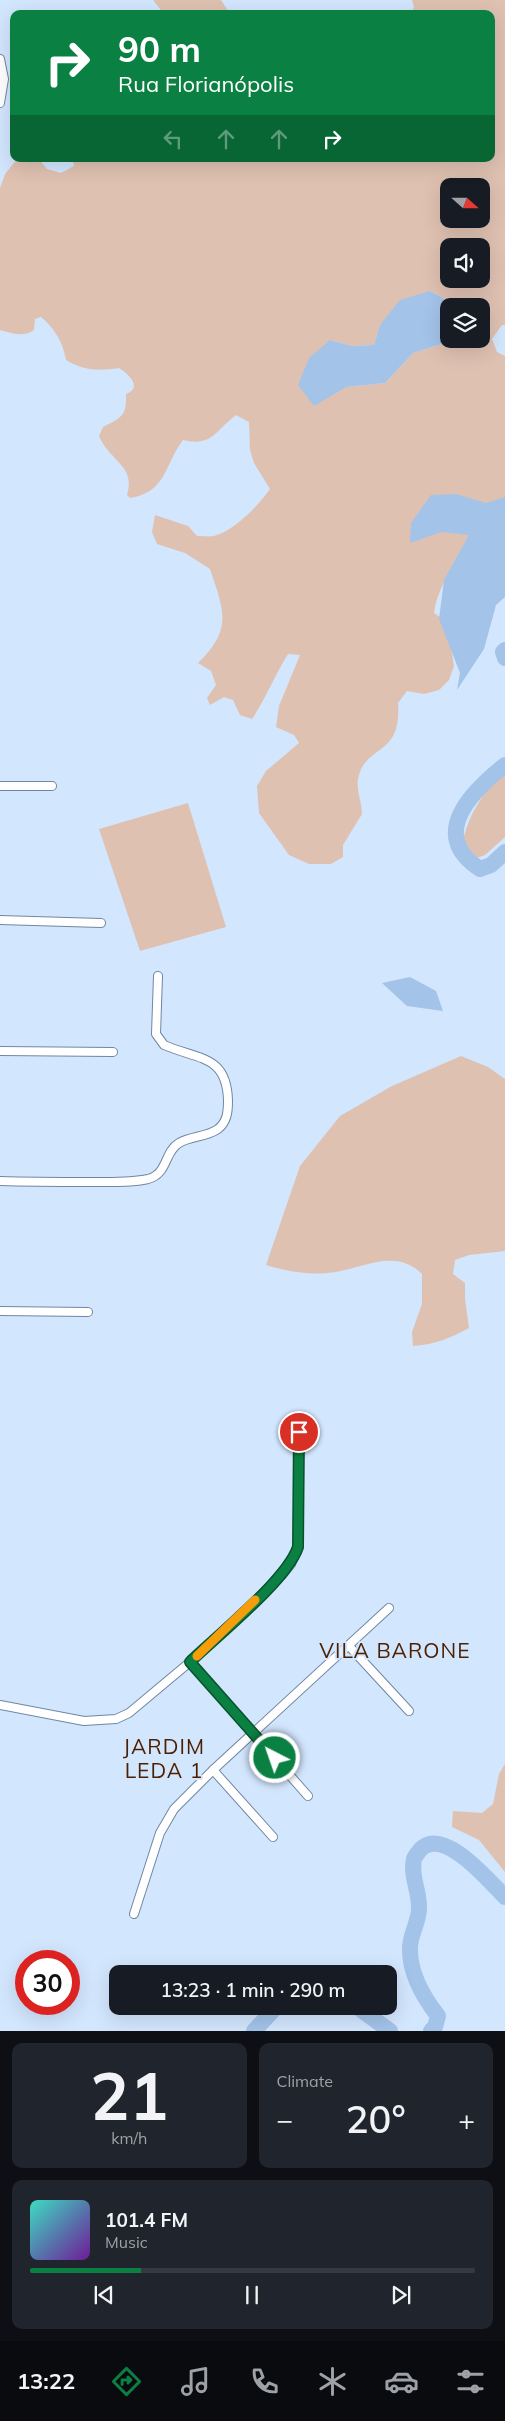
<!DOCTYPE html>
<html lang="en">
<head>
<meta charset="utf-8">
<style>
	body { margin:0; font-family:Mulish,sans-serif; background:#20242c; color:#f1f3f6; height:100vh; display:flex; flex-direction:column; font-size:19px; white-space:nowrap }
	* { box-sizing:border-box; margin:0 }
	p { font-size:16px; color:#9ea1a6 }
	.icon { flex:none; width:28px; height:28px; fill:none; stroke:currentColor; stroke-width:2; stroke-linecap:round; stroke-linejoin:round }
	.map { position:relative; height:2031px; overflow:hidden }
	.side { display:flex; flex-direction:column; gap:12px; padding:12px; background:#0d0f14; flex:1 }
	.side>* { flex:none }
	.banner { position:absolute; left:10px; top:10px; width:485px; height:152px; border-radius:10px; box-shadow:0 5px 20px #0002; background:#0b8043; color:#fff; overflow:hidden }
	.needle { width:32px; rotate:111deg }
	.fabs { position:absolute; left:440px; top:178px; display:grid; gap:10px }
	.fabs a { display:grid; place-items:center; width:50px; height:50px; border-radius:10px; background:#171b24; box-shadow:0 5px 20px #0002; font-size:25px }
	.speed { position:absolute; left:15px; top:1950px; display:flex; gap:10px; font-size:25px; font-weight:700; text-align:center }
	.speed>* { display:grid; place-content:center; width:65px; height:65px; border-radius:50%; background:#171b24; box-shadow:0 5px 20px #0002; line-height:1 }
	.speed .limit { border:8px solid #d22; background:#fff; color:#111 }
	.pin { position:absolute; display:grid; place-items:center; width:42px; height:42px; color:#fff; margin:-21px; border:2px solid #fff; border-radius:50%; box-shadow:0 1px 5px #0007 }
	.me { position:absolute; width:55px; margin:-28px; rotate:319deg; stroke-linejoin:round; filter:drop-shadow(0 0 4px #0008) }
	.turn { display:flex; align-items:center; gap:18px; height:105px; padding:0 25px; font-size:22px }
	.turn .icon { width:65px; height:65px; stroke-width:2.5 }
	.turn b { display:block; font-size:35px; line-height:42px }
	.lanes { display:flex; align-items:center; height:48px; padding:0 25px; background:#0003; justify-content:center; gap:25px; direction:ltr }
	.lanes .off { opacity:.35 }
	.big { font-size:38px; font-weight:600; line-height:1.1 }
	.side .tile { flex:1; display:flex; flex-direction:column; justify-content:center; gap:8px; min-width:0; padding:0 18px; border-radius:10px; background:#20242c }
	.side .dial { align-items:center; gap:0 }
	.dial b { font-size:65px; line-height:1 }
	.song { display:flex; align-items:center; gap:15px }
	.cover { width:60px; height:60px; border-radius:8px; background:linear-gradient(135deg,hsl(170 70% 55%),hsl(280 70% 35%)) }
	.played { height:5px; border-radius:2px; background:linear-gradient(90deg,#0b8043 25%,#363941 25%) }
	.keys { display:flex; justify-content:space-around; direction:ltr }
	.heat { display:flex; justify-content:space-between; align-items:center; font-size:28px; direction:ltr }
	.side .tiles { flex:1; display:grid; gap:12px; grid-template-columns:1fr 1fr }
	.tile:last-child { grid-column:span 2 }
	.trip { position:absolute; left:109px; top:1965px; width:288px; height:50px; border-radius:10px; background:#171b24; box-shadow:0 5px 20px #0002; font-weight:600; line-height:50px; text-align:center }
	.dock { display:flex; height:80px; justify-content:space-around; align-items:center; background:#090b0e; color:#9ea1a6 }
	.dock .icon { width:35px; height:35px }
	.dock .selected { color:#0b8043 }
	.dock b { font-size:22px; color:#f1f3f6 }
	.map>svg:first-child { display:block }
	.green { fill:#dfc1b1; fill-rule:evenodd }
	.water { fill:#a3c3e9 }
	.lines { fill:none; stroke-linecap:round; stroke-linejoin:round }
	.river { stroke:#a3c3e9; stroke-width:16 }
	.street-casing { stroke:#7086a2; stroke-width:10 }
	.street { stroke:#fff; stroke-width:8 }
	.route-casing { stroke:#07532c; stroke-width:12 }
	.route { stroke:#0b8043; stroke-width:9 }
	.slow { stroke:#f59e0b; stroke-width:9 }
	.labels { text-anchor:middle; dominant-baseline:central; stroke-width:4; stroke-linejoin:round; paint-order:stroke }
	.quarter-label { font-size:21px; letter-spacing:1px; fill:#4d1f01; stroke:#d2e6fe }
</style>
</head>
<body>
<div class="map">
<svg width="505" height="2031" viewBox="0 0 505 2031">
	<rect width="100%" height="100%" fill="#d2e6fe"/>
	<g class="green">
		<path d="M153 0H221L230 14H164Z"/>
		<path d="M412 0H505V325H502L492 339 497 352 505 356V517C476 545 440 570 434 613L447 622 454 666 449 680 439 690 424 694 407 691 398 703C402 758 365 743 358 779 356 791 362 802 362 814L343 845V857L331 864H309L289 855 259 813 257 786 266 771 299 743 294 735 276 727 279 706 300 655 288 654C275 675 266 698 252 719L240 715 233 700 224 697 210 705 207 698 216 685 211 671 198 663C233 629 224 611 210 569L185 553 157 544 152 532 155 515 188 526 197 536C202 536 209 537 214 536 235 530 257 507 270 489L254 463 250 450 249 422 236 415C215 431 212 447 183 440 164 465 167 492 130 498L127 495C136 465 110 462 99 436L103 427C121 418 127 416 126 394 143 388 129 374 119 368 99 371 84 371 66 360 63 342 55 329 41 317L35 319 34 330C23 338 12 333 0 330V188L5 174 17 159H39L47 169 61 173 74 166 73 161 84 160 81 159H491V14H411L414 7ZM449 186H481V219H449ZM449 246H481V279H449ZM430 291 457 306H481V339H452L451 341 413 353 385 383 346 387 330 340 352 346 374 345 380 325Z"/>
		<path d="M505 770V837L485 855 471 860 461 852C465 819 482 793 505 770Z"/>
		<path d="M188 803 226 927 140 951 99 829Z"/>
		<path d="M461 1056 488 1067 505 1079V1251L469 1255 455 1260 453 1274 465 1283V1299L469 1328C451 1338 433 1345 413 1346L412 1332 422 1304V1274C394 1246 360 1271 327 1273 307 1275 286 1271 266 1265L300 1166 340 1116 392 1086Z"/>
		<path d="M505 1764V1872L479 1840 452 1827 453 1811 482 1813 493 1804 499 1774Z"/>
	</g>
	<g class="water">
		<path d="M430 291 457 306H449V339H452L451 341 413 353 385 383 346 387 314 406 298 385 309 358 330 340 352 346 374 345 380 325 400 300Z"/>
		<path d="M456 494 486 503 505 497V597L496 605 484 649 457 690 460 673 439 619 444 580 469 535 441 532 410 543 411 523 431 495Z"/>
		<path d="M410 977 436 991 443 1011 407 1006 382 983Z"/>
	</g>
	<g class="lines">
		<g class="river">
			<path d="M505 650 503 652 505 658"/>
			<path d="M505 765C471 792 428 835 480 869L491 865 505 852"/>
			<path d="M356 2006 390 2031"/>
			<path d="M254 2031 277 2006"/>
			<path d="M431 2031 435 2027 438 2016C424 1998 410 1974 410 1950 409 1936 419 1922 419 1909 420 1892 410 1876 414 1859 415 1856 418 1853 420 1850 443 1825 489 1881 505 1897"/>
		</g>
		<defs>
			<g id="street">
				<path d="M0 59 4 79 0 103"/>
				<path d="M0 786H52"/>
				<path d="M0 920 101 923"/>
				<path d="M0 1051 113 1052"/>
				<path d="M0 1181C30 1182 61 1182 91 1182 110 1182 130 1183 148 1179 168 1174 164 1152 179 1143 191 1136 207 1137 218 1129 227 1122 228 1112 228 1101 227 1055 199 1060 164 1045L156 1034 158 976"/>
				<path d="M0 1311 88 1312"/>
				<path d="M349 1646 409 1711"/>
				<path d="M190 1662 308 1796"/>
				<path d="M0 1705 84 1721 116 1719 129 1713 190 1662 283 1574 291 1564 298 1547 299 1432"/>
				<path d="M213 1770 273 1837"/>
				<path d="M134 1914 160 1833 174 1809 213 1770 389 1608"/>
			</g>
		</defs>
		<use href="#street" class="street-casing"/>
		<use href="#street" class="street"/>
	</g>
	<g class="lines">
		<defs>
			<path id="route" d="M275 1758 190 1662C218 1635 287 1580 298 1547L299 1432"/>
		</defs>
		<use href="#route" class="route-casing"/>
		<use href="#route" class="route"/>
		<path class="slow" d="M197 1656 255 1600"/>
	</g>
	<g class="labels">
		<g class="quarter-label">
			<text x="395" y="1650">VILA BARONE</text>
			<text x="164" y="1746">JARDIM<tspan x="164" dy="24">LEDA 1</tspan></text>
		</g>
	</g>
</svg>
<div class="fabs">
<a><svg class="needle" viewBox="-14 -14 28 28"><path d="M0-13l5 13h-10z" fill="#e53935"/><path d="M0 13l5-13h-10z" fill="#9ea1a6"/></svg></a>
<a><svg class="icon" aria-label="sound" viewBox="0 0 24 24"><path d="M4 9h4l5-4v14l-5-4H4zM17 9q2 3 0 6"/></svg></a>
<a><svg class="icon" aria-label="layers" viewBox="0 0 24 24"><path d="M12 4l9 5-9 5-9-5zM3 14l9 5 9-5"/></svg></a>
</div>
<div class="speed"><div class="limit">30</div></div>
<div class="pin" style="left:299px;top:1432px;background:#d93025"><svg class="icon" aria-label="arrive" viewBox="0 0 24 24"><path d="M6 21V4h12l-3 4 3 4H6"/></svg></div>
<svg class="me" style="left:275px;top:1758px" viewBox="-20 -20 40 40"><circle r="17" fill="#0b8043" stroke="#fff" stroke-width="3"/><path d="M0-11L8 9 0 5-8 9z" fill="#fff"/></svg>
<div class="trip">13:23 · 1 min · 290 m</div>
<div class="banner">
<div class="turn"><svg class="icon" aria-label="right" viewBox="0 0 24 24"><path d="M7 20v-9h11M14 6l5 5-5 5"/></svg><div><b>90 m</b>Rua Florianópolis</div></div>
<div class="lanes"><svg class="icon off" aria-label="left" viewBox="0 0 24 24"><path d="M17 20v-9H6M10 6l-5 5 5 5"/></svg><svg class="icon off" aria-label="ahead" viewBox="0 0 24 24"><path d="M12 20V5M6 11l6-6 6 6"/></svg><svg class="icon off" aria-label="ahead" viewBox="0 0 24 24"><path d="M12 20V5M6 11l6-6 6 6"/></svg><svg class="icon" aria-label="right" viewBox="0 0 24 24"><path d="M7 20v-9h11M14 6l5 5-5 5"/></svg></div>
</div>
</div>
<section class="side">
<div class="tiles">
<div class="tile dial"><b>21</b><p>km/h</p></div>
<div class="tile"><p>Climate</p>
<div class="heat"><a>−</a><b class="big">20°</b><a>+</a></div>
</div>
<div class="tile">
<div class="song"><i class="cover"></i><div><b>101.4 FM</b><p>Music</p></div></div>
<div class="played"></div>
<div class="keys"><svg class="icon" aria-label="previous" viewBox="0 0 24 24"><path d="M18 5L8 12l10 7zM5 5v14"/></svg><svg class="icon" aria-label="pause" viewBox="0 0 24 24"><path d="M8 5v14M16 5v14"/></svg><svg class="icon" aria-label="next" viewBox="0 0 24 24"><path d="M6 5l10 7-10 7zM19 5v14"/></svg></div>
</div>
</div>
</section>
<nav class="dock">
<b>13:22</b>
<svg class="icon selected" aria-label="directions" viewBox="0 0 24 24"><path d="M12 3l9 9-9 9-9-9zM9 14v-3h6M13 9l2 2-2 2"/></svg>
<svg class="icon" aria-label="music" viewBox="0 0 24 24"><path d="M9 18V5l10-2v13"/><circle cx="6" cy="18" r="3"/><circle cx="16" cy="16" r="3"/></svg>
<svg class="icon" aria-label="phone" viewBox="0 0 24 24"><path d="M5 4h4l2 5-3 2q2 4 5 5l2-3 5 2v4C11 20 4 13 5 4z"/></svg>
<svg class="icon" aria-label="climate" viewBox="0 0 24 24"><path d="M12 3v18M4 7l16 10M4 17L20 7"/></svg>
<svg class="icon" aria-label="car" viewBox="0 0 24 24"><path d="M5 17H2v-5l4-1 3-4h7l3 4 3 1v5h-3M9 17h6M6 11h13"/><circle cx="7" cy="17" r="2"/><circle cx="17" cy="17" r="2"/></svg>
<svg class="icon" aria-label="filters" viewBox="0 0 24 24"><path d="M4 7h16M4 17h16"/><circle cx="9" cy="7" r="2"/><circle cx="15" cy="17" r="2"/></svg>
</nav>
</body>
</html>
